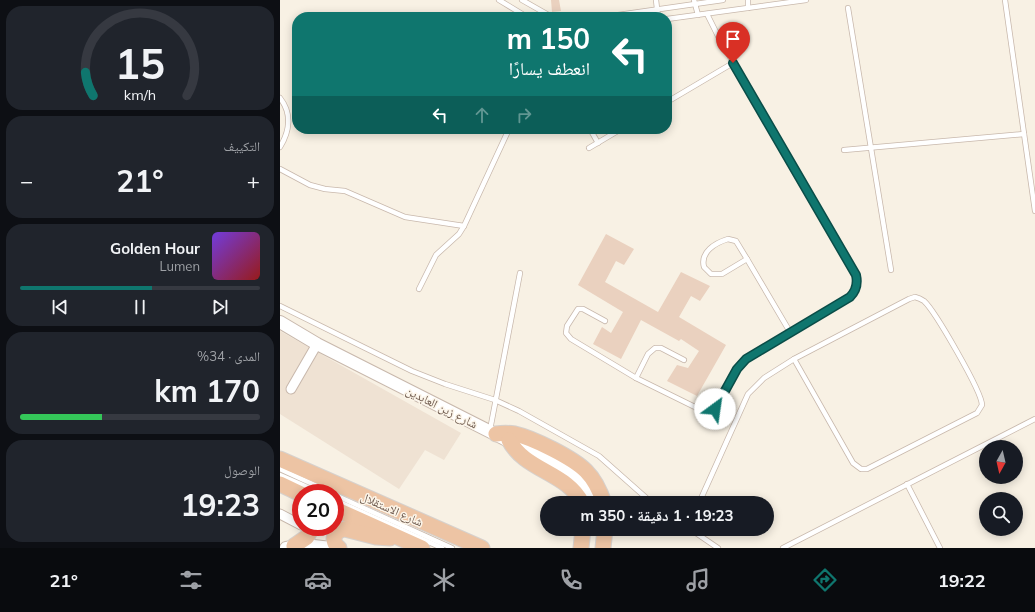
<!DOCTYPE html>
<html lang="ar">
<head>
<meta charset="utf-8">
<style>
	body { margin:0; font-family:Mulish,"Noto Naskh Arabic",sans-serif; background:#20242c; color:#f1f3f6; direction:rtl; height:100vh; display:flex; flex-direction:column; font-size:15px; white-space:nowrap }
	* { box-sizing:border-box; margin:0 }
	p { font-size:13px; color:#9ea1a6 }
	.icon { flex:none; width:22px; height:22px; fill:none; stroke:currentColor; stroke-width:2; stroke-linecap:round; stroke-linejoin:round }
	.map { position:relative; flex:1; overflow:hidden; direction:ltr }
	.details { display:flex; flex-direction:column; gap:6px; padding:6px; background:#0d0f14; width:280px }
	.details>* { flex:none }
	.hud { position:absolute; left:12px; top:12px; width:380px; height:122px; border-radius:16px; box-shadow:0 2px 10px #0003; direction:rtl; background:#0f766e; color:#fff; overflow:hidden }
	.needle { width:26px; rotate:188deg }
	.fabs { position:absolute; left:699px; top:440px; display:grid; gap:8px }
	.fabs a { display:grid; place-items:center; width:44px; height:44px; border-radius:50%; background:#171b24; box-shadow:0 2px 10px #0003; font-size:20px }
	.speed { position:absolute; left:12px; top:484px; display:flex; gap:8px; font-size:20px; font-weight:700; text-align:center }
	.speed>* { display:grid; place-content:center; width:52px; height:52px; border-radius:50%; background:#171b24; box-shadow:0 2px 10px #0003; line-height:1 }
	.speed .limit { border:6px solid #d22; background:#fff; color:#111 }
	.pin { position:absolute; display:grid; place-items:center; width:34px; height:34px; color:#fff; margin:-41px -17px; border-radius:50% 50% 50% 0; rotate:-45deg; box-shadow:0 0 4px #0007 }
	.pin .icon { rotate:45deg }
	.me { position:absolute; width:44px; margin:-22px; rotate:31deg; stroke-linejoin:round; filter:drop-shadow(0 0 3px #0008) }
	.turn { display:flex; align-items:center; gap:14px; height:84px; padding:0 16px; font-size:18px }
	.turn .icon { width:52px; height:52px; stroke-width:2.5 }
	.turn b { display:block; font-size:28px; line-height:34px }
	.lanes { display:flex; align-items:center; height:38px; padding:0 16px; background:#0003; justify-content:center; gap:20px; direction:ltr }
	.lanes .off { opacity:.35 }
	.big { font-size:30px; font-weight:700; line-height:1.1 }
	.details .tile { flex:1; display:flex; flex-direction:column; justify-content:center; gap:6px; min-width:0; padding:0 14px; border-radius:16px; background:#20242c }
	.details .dial { align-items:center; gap:0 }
	.dial svg { height:104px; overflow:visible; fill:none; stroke:#363941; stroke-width:7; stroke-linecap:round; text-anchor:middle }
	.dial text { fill:#f1f3f6; stroke:none }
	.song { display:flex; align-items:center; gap:12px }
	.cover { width:48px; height:48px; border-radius:6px; background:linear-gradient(135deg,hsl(260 70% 55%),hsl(0 70% 35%)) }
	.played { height:4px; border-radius:2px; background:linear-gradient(90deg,#0f766e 55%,#363941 55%) }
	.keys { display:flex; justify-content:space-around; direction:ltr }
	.heat { display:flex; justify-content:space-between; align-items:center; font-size:22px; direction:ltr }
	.charge { height:6px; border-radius:3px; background:linear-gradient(90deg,#34c759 34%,#363941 0) }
	.trip { position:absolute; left:260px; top:496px; width:234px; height:40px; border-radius:20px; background:#171b24; box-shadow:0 2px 10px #0003; font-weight:700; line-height:40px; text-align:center; direction:rtl }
	.menu { display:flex; height:64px; justify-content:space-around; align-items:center; background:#090b0e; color:#9ea1a6 }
	.menu .icon { width:28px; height:28px }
	.menu .current { color:#0f766e }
	.menu b { font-size:18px; color:#f1f3f6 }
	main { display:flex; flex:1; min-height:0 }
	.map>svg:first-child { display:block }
	.residential { fill:#efe2d3 }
	.building { fill:#ead1bf }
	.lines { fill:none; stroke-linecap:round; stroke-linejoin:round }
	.service-casing { stroke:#c8b8ac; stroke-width:6 }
	.minor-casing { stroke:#c8b8ac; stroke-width:11 }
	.tertiary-casing { stroke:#c8b8ac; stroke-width:14 }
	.trunk-casing { stroke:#d6d1cd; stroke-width:17 }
	.service { stroke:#fff; stroke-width:4.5 }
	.minor { stroke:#fff; stroke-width:9 }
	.tertiary { stroke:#fff; stroke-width:12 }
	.trunk { stroke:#edc4a4; stroke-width:15 }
	.route-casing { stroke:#0a4d48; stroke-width:10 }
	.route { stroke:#0f766e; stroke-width:7 }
	.labels { text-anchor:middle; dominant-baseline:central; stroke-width:3; stroke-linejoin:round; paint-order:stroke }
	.street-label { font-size:12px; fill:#6d594d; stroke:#fcf5e9 }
</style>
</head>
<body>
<main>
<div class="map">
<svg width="755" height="548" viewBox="0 0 755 548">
	<rect width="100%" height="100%" fill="#f8f1e4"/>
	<path class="residential" d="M0 331 181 433 164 460 145 450 119 489 0 414Z"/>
	<g class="building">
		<path d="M271 0H279L281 11 272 12Z"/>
		<path d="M326 234 354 249 344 265 336 261 325 282 378 312 401 272 430 286 420 301 411 296 399 317 446 345 417 396 387 381 397 365 408 368 419 351 401 339 399 341 361 320 341 359 313 344 322 327 331 333 343 312 298 285Z"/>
	</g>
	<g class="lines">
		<defs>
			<g id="service">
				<path d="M219 0 247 17"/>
				<path d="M242 0 272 17"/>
				<path d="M376 0 378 17"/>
				<path d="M414 0 418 15"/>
				<path d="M468 0V8"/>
				<path d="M725 0 755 211"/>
				<path d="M568 8 611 270"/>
				<path d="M324 17 443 0"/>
				<path d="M387 19 526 0"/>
				<path d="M0 98C12 113 10 131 0 147"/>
				<path d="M387 102 453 63"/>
				<path d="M310 129 318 143"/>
				<path d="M309 148 341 129"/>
				<path d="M564 150 744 134"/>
				<path d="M0 169 30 185 45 189 65 191 125 217 184 226"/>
				<path d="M448 239 456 241 467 259 442 274H431L424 267C420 252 435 243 448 239Z"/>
				<path d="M467 259 510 332"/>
				<path d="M139 289 156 255 179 234 184 226 229 129"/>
				<path d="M635 297C639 298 641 299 644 301 655 311 702 392 702 405L697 413 587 469H581L573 463 514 359 629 299Z"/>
				<path d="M0 306 132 371 165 384 215 400 239 411 319 456 372 503"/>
				<path d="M325 321 303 309H298L287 326 286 333 291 339 356 378 421 410 428 411 437 407 457 369 466 359 570 297 577 287 576 275 438 36 427 14"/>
				<path d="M356 378 368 354 375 348H381L404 360"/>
				<path d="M210 430 240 273"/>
				<path d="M0 469 52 493"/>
				<path d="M0 475 41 493"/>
				<path d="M627 484 660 548"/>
				<path d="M55 495 172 548"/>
				<path d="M55 500 162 548"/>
				<path d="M419 503 468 394 484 378 514 359"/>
				<path d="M410 529 438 548"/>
				<path d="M503 548 755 419"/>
			</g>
			<g id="minor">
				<path d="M11 389 37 344"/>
				<path d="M0 514 21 525"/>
			</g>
			<g id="tertiary">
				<path d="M0 322 37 344 284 469C298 477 306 487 311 503"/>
				<path d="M6 548 25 545 51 548"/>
			</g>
			<g id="trunk">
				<path d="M216 434C223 433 228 433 235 434 253 438 293 458 306 471 315 480 320 491 324 503"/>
				<path d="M229 440C245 471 287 472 302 503"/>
				<path d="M0 459 202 548"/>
				<path d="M0 484 21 494"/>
				<path d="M55 509 142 548"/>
				<path d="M14 546 27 537 32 527"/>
				<path d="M59 548C50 541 54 530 65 529L96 537 110 538"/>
				<path d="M301 548 303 529"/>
				<path d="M323 548 325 529"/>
			</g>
		</defs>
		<use href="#service" class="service-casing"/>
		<use href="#minor" class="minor-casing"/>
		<use href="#tertiary" class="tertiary-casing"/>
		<use href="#trunk" class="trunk-casing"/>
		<use href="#service" class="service"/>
		<use href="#minor" class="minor"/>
		<use href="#tertiary" class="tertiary"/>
		<use href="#trunk" class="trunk"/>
	</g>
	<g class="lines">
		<defs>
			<path id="route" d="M435 409 457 369 466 359 570 297C576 291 578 284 576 275L453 63"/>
		</defs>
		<use href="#route" class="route-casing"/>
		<use href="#route" class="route"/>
	</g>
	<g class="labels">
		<g class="street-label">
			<text transform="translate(162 407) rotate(27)">شارع زين العابدين</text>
			<text transform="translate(112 509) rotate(24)">شارع الاستقلال</text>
		</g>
	</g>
</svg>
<div class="fabs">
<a><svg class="needle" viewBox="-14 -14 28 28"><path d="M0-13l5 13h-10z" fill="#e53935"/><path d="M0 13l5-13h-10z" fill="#9ea1a6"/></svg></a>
<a><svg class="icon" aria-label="search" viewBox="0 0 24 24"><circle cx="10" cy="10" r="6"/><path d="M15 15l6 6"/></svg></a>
</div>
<div class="speed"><div class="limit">20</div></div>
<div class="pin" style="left:453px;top:63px;background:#d93025"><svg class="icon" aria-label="arrive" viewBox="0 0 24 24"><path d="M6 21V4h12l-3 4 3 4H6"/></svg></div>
<svg class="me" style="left:435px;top:409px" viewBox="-20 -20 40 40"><circle r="19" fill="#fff"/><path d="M0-13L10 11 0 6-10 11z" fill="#0f766e"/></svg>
<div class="trip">19:23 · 1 دقيقة · 350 m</div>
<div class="hud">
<div class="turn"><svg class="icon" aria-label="left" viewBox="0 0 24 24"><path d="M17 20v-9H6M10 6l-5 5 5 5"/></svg><div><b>150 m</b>انعطف يسارًا</div></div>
<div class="lanes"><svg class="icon" aria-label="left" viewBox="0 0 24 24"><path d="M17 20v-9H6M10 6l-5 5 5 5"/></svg><svg class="icon off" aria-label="ahead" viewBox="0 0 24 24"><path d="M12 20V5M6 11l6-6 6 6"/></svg><svg class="icon off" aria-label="right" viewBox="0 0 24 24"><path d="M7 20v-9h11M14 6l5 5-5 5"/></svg></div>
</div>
</div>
<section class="details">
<div class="tile dial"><svg viewBox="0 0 100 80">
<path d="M14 69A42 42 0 1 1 86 69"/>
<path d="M14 69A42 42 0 0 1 8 51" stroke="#0f766e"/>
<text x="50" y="56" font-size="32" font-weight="700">15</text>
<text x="50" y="72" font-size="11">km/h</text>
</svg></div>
<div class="tile"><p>التكييف</p>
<div class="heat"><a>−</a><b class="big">21°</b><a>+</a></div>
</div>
<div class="tile">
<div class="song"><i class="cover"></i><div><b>Golden Hour</b><p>Lumen</p></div></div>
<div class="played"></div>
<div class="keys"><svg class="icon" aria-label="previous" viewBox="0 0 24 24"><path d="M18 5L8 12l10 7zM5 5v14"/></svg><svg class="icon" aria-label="pause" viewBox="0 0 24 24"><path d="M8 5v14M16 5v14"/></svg><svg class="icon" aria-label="next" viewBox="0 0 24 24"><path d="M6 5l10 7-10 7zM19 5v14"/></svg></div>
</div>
<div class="tile"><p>المدى · 34%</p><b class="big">170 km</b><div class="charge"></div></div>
<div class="tile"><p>الوصول</p><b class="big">19:23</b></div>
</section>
</main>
<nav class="menu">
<b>19:22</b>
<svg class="icon current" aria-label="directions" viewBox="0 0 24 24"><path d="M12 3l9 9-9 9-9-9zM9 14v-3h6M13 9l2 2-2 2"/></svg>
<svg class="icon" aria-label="music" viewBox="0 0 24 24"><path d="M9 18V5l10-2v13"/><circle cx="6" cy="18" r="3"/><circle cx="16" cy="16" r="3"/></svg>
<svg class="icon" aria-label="phone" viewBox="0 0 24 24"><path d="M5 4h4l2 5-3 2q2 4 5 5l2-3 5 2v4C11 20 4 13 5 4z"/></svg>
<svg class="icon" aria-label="climate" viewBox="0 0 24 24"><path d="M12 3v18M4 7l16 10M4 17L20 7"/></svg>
<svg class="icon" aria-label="car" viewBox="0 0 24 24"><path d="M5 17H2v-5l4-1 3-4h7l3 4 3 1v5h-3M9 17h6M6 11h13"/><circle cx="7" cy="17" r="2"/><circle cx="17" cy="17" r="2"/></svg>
<svg class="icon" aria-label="filters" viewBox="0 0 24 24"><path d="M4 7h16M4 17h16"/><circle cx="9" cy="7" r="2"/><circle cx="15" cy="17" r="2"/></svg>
<b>21°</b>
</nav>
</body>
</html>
